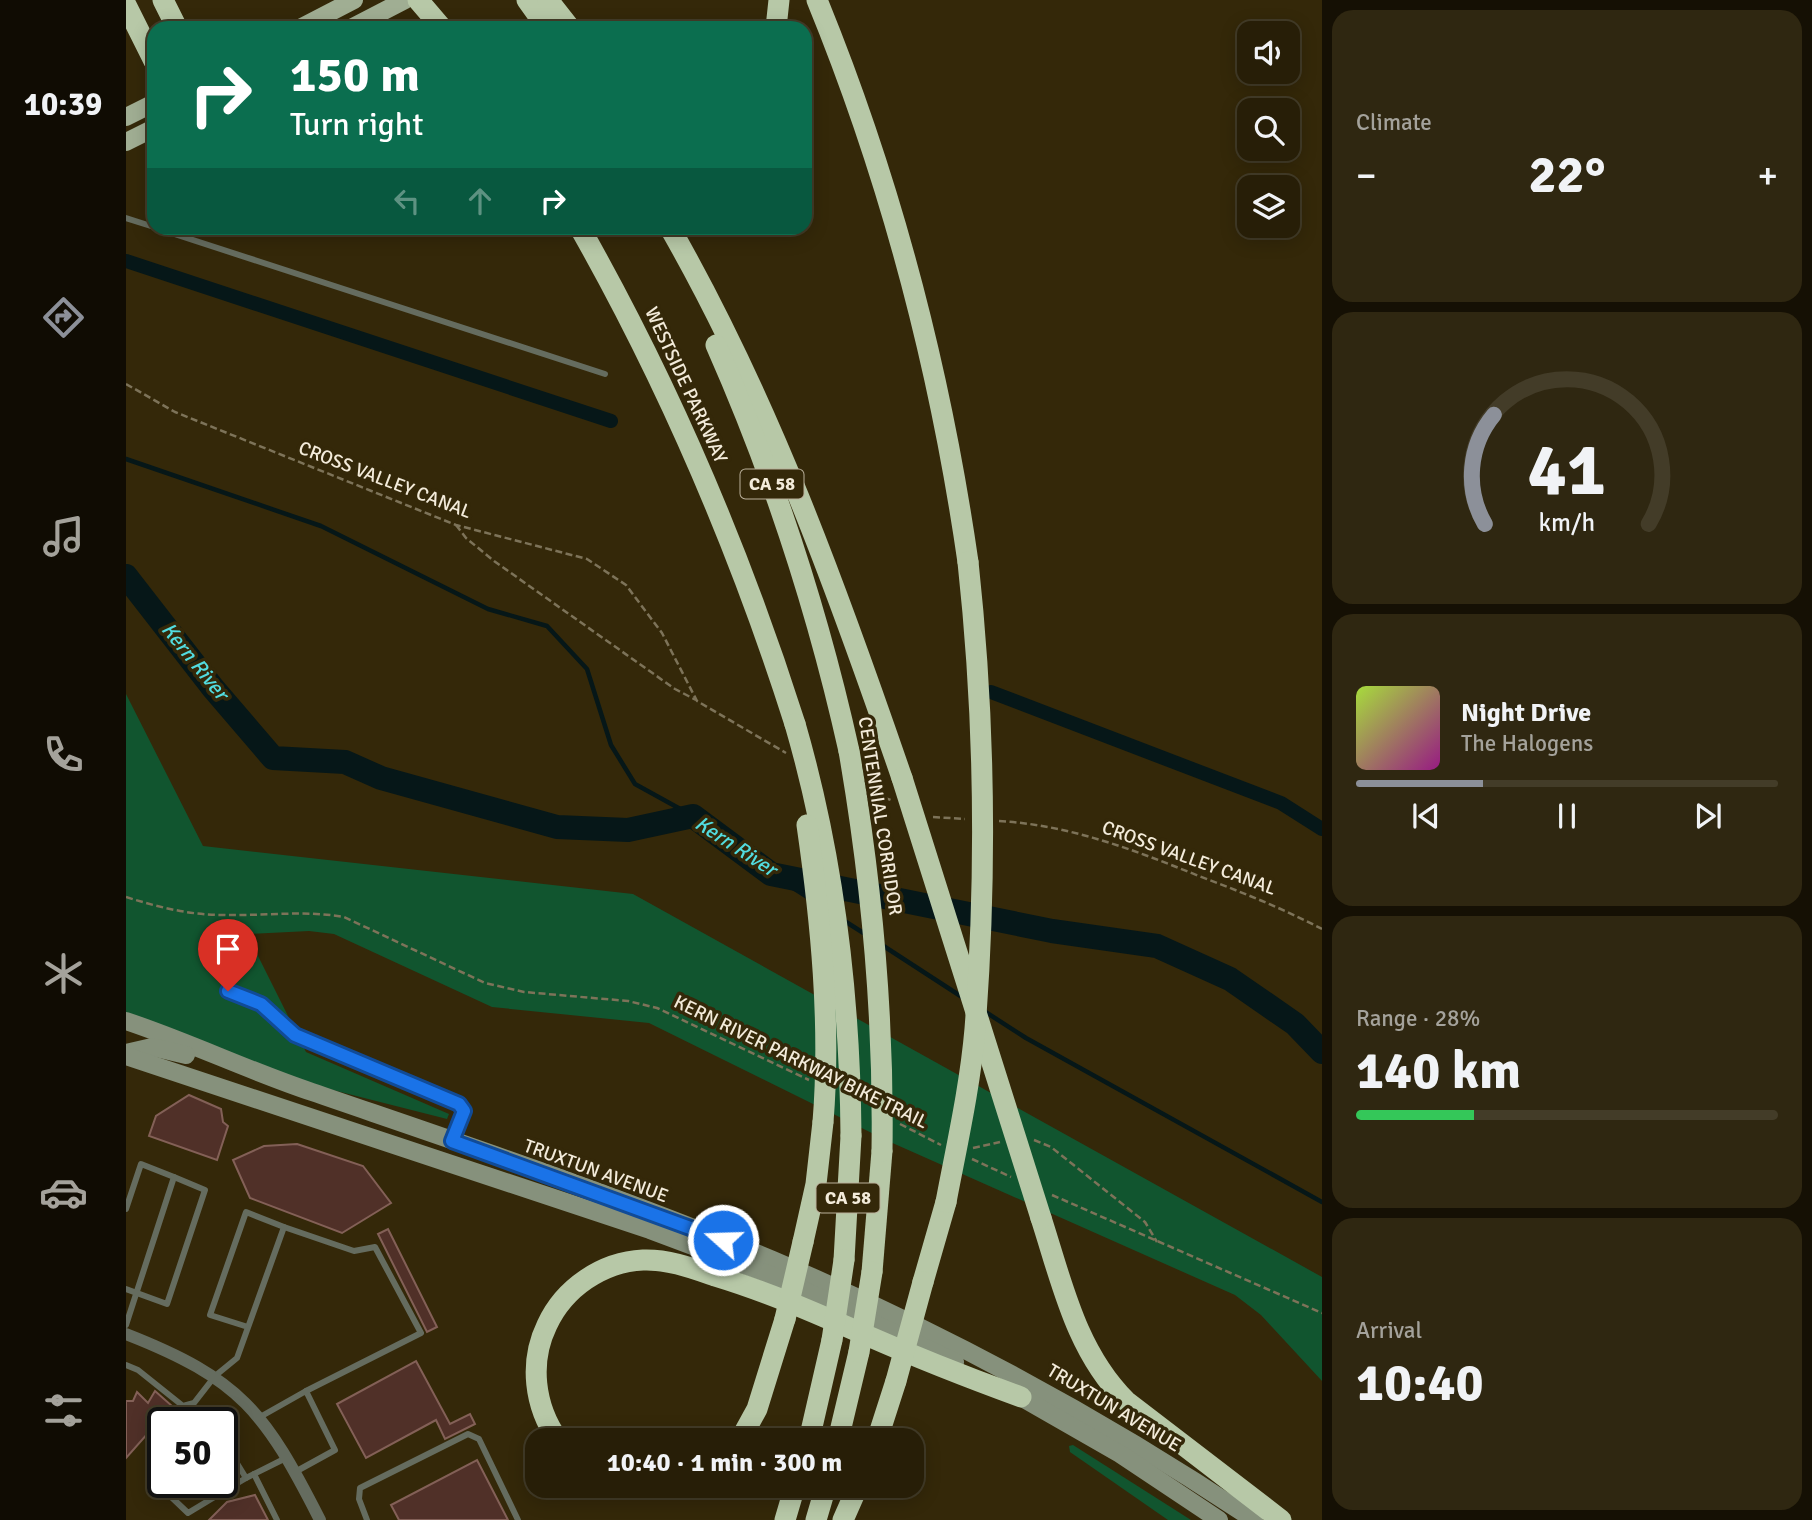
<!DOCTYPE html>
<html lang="en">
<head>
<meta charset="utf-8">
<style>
	body { margin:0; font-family:Signika,sans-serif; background:#2f2711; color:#f1f3f6; height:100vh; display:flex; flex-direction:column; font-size:26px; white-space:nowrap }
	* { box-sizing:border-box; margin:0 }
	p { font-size:23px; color:#a4a29b }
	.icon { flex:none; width:38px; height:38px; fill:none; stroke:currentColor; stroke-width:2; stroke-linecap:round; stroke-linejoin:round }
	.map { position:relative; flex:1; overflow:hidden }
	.sheet { display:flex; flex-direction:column; gap:10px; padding:10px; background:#151004; width:490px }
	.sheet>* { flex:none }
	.top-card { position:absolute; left:21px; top:21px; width:665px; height:214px; border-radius:21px; box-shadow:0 4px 18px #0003,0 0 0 2px #433c28; background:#0b6e4f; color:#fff; overflow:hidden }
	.controls { position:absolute; left:1111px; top:21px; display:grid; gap:14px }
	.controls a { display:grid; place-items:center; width:63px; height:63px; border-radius:14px; background:#271e07; box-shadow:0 4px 18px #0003,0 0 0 2px #433c28; font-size:35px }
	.speed { position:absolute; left:21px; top:1407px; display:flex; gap:14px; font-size:35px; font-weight:700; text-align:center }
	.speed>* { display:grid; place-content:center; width:91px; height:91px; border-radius:50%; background:#271e07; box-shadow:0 4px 18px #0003,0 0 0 2px #433c28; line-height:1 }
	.speed .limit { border:4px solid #111; border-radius:10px; background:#fff; color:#111 }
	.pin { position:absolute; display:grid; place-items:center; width:60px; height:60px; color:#fff; margin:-72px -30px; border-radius:50% 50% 50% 0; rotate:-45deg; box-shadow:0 0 7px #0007 }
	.pin .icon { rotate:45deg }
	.me { position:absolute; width:77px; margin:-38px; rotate:290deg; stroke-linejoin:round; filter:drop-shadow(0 0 5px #0008) }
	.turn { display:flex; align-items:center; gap:24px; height:147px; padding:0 28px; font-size:32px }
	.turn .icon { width:91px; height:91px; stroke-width:2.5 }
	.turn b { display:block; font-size:49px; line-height:60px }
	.lanes { display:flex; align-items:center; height:66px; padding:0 28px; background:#0003; justify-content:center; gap:35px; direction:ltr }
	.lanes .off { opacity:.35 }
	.big { font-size:52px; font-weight:700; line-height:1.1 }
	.sheet .tile { flex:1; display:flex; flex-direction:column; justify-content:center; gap:10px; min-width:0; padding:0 24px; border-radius:21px; background:#2f2711 }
	.sheet .dial { align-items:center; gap:0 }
	.dial svg { height:182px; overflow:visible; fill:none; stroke:#433c28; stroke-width:7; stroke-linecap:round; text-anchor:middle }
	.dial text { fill:#f1f3f6; stroke:none }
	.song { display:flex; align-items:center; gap:21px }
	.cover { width:84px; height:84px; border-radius:10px; background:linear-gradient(135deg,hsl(80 70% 55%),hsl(310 70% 35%)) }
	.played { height:7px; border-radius:4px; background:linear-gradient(90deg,#8c9099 30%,#433c28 30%) }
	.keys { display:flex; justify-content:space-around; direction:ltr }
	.heat { display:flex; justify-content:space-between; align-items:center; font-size:38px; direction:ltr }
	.charge { height:10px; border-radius:5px; background:linear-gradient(90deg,#34c759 28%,#433c28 0) }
	.trip { position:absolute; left:399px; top:1428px; width:399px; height:70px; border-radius:21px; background:#271e07; box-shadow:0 4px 18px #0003,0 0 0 2px #433c28; font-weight:700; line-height:70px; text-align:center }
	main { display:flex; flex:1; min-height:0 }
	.tab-bar { display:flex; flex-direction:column; width:126px; justify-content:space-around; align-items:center; background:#100c03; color:#a4a29b }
	.tab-bar .icon { width:49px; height:49px }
	.tab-bar .current { color:#8c9099 }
	.tab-bar b { font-size:32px; color:#f1f3f6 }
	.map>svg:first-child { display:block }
	.green { fill:#11552f }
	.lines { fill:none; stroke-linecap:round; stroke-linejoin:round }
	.stream { stroke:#061718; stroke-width:4.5 }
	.canal { stroke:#061718; stroke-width:14 }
	.river { stroke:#061718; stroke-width:24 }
	.building { fill:#503028; stroke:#836057; stroke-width:2 }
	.path { stroke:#7d7359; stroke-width:2.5; stroke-dasharray:7 3.5; stroke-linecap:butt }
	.lane { stroke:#656c5f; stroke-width:6 }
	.street { stroke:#656c5f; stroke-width:12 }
	.secondary { stroke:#86917c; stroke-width:18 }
	.primary { stroke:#a0ae93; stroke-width:18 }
	.highway { stroke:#b7c8a7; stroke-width:21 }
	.highway-bridge { stroke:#b7c8a7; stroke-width:21 }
	.route-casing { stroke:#114b97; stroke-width:18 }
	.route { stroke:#1a73e8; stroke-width:12 }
	.labels { text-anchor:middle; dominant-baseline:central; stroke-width:7; stroke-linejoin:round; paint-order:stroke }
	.shield { fill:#342809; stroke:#bab09b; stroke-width:2 }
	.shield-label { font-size:18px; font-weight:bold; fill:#f3ebda }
	.street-label { font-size:19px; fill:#f3ebda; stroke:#342809 }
	.water-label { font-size:21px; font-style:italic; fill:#52dcdf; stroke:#342809 }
</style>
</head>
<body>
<main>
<nav class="tab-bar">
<b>10:39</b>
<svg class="icon current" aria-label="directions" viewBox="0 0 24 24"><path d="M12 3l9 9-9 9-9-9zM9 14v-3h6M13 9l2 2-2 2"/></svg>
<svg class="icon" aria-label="music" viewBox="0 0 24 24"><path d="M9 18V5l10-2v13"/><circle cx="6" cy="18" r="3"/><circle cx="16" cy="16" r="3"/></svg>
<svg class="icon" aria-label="phone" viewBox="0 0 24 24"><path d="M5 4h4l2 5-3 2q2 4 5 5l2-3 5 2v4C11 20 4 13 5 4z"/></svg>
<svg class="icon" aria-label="climate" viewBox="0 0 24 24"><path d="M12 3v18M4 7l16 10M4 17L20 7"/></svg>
<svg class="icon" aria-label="car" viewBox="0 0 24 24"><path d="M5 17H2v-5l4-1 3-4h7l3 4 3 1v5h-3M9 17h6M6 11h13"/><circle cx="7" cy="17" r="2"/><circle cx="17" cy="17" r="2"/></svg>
<svg class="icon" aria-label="filters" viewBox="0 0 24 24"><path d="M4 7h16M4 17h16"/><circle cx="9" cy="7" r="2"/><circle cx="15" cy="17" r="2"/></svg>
</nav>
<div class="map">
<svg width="1196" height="1520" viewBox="0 0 1196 1520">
	<rect width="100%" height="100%" fill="#342809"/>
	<g class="green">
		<path d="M0 694 77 846 507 894 1196 1277V1381L1135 1315 1109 1295 762 1141 523 1023 366 1007 208 934 183 931 121 934 180 1052 323 1114 321 1119 195 1087 0 1016Z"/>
		<path d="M947 1445 1065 1520H1042L944 1452 943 1446Z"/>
	</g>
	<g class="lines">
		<g class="stream">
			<path d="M0 459 195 526 362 609 421 626 461 669 485 745 509 784 567 816"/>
			<path d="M645 874 683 898"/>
			<path d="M717 920 739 934"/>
			<path d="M756 945 836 997"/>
			<path d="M858 1011 900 1038 1196 1202"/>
		</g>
		<g class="canal">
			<path d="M0 261 485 421"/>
			<path d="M865 692 1155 803 1196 829"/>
		</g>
		<path class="river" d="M0 576 87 688 147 758 219 762 255 778 431 827 502 830 567 816 645 874 926 931 1031 946 1104 979 1169 1024 1196 1052"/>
	</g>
	<g class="building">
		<path d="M63 1095 95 1109 97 1122 102 1126 91 1160 23 1136 30 1116Z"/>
		<path d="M171 1144 237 1166 265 1203 216 1233 124 1198 107 1160 138 1146Z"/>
		<path d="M262 1229 311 1327 301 1332 252 1234Z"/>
		<path d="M290 1361 324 1424 344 1414 349 1424 319 1439 310 1420 240 1458 211 1404Z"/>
		<path d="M29 1391 46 1406 0 1458V1401H7L11 1392 22 1403Z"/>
		<path d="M351 1460 382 1520H273L265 1505Z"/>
		<path d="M129 1495 142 1520H83L101 1502Z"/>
	</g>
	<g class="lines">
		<g class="path">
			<path d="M0 384 49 412 330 525 461 559 500 585 536 633 571 701 660 753"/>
			<path d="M330 525 340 538 368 561 549 689 570 700"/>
			<path d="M748 794 765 800"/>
			<path d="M807 817 839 819"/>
			<path d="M873 821C944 825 1008 850 1073 876 1115 892 1156 908 1196 929"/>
			<path d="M0 897C32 907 63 915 97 915 137 916 178 910 218 917L359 983 398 992 502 1001 531 1008 683 1080"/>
			<path d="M774 1124 815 1145"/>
			<path d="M908 1140 925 1147 1019 1222 1031 1242"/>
			<path d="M847 1148 874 1142"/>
			<path d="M846 1159 885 1177"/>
			<path d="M926 1195 1196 1313"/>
		</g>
		<g class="lane">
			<path d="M0 218 28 227"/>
			<path d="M30 228 479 374"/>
			<path d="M102 991 135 1005 168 1035 333 1104 338 1111 327 1139"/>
			<path d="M0 1209 15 1164 48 1177 0 1325"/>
			<path d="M158 1227 228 1251 249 1247 295 1333 180 1391"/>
			<path d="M0 1289 41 1304 79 1190 48 1177"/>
			<path d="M0 1365 12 1370 57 1406 68 1403 89 1376 111 1358 158 1227 120 1212 84 1315 122 1327"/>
			<path d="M134 1417 180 1391 209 1450 169 1472"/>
			<path d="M96 1439 120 1478"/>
			<path d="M128 1474 151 1520"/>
			<path d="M49 1482 40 1492 62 1513 120 1478 160 1458"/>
			<path d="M241 1520 233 1499 234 1488 342 1434 353 1439 392 1520"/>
		</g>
		<path class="street" d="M0 1334C115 1379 139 1412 194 1520"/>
		<g class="secondary">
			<path d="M0 1021C63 1042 123 1071 186 1092 340 1145 497 1197 647 1260 816 1332 976 1418 1128 1520"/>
			<path d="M0 1053 26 1047 60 1055"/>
			<path d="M0 1056 524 1230 652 1278 829 1362"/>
			<path d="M884 1391 994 1454 1093 1520"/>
		</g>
		<g class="primary">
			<path d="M174 28 228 0"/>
			<path d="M225 28 279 0"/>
			<path d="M0 117 28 103"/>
			<path d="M0 142 28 128"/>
		</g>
		<g class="highway">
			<path d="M37 0 51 28"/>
			<path d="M292 0 316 28"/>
			<path d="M401 0 421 28"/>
			<path d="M422 0 444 28"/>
			<path d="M691 0C765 181 814 368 842 562"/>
			<path d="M0 5 28 61"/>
			<path d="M650 28 653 0"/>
			<path d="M454 228C543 385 614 551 669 724"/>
			<path d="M544 228C643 401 711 589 776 778"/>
			<path d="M590 345C648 476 692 612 723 751"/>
			<path d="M915 1218C936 1283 950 1351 1000 1401L1155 1520"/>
			<path d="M677 1242 690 1184 697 1122"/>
			<path d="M718 1260 725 1136"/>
			<path d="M746 1272 756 1151"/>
			<path d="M797 1282 820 1202"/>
			<path d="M432 1440C408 1406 403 1362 421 1325 438 1288 476 1262 517 1260 542 1259 566 1268 589 1276 642 1292 692 1314 742 1336 792 1358 843 1378 895 1397"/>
			<path d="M614 1440 631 1409 659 1319"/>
			<path d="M683 1440 706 1340"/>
			<path d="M712 1440 733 1352"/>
			<path d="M751 1440 770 1381"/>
			<path d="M514 1486H533"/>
			<path d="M659 1520 669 1486"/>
			<path d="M690 1520 700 1486"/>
			<path d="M717 1520 732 1486"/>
		</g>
		<g class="highway-bridge">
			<path d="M669 724C708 858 724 996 725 1136"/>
			<path d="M723 751C746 884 758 1016 756 1151"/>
			<path d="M776 778 915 1218"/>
			<path d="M681 825C695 922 705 1024 697 1122"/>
			<path d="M820 1202C831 1144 844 1087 849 1029 861 872 859 718 842 562"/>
			<path d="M659 1319 677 1242"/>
			<path d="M706 1340 718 1260"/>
			<path d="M733 1352 746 1272"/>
			<path d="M770 1381 797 1282"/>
		</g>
	</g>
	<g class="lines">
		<defs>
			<path id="route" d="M102 991 135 1004 169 1035 333 1104 338 1111 326 1141 597 1240"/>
		</defs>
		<use href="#route" class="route-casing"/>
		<use href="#route" class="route"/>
	</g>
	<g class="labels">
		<g class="shield">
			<rect x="614.5" y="469.5" width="63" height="29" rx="5"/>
			<rect x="690.5" y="1183.5" width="63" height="29" rx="5"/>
		</g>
		<g class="shield-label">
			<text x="646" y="484">CA 58</text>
			<text x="722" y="1198">CA 58</text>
		</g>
		<g class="street-label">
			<text transform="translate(560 385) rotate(65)">WESTSIDE PARKWAY</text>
			<text transform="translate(259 480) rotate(21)">CROSS VALLEY CANAL</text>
			<text transform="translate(754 816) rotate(81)">CENTENNIAL CORRIDOR</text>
			<text transform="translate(1063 858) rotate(20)">CROSS VALLEY CANAL</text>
			<text transform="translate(675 1062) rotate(26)">KERN RIVER PARKWAY BIKE TRAIL</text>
			<text transform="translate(470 1171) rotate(20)">TRUXTUN AVENUE</text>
			<text transform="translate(988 1408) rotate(31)">TRUXTUN AVENUE</text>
		</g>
		<g class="water-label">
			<text transform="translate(69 661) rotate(51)">Kern River</text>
			<text transform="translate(610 846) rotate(33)">Kern River</text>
		</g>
	</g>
</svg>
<div class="controls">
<a><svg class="icon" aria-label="sound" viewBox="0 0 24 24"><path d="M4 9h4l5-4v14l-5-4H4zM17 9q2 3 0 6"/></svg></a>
<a><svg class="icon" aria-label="search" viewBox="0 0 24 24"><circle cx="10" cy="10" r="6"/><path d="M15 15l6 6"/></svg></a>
<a><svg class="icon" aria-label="layers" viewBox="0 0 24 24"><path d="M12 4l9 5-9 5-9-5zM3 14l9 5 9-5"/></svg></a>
</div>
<div class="speed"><div class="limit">50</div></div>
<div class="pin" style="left:102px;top:991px;background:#d93025"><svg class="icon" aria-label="arrive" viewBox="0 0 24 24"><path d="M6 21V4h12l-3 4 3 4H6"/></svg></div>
<svg class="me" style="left:597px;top:1240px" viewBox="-20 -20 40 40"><circle r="17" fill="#1a73e8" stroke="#fff" stroke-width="3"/><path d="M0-11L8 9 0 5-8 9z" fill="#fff"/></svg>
<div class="trip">10:40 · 1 min · 300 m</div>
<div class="top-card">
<div class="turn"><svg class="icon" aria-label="right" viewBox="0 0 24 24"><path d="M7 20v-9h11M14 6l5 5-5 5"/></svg><div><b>150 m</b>Turn right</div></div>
<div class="lanes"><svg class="icon off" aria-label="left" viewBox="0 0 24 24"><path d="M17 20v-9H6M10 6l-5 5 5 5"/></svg><svg class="icon off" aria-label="ahead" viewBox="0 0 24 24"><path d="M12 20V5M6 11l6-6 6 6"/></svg><svg class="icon" aria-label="right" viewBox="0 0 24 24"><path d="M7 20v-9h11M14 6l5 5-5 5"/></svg></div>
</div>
</div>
<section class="sheet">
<div class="tile"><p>Climate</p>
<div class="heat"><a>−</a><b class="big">22°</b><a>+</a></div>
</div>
<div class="tile dial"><svg viewBox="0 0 100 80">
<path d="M14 69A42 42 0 1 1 86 69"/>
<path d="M14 69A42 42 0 0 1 18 21" stroke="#8c9099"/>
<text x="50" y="56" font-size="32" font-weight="700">41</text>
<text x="50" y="72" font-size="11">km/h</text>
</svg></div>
<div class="tile">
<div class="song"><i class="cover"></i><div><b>Night Drive</b><p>The Halogens</p></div></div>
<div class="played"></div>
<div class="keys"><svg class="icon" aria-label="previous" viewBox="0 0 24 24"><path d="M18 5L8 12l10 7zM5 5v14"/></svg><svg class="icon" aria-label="pause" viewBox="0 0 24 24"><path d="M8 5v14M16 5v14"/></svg><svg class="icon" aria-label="next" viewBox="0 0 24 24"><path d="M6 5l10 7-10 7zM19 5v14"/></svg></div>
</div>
<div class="tile"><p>Range · 28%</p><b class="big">140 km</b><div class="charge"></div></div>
<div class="tile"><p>Arrival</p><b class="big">10:40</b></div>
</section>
</main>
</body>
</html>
